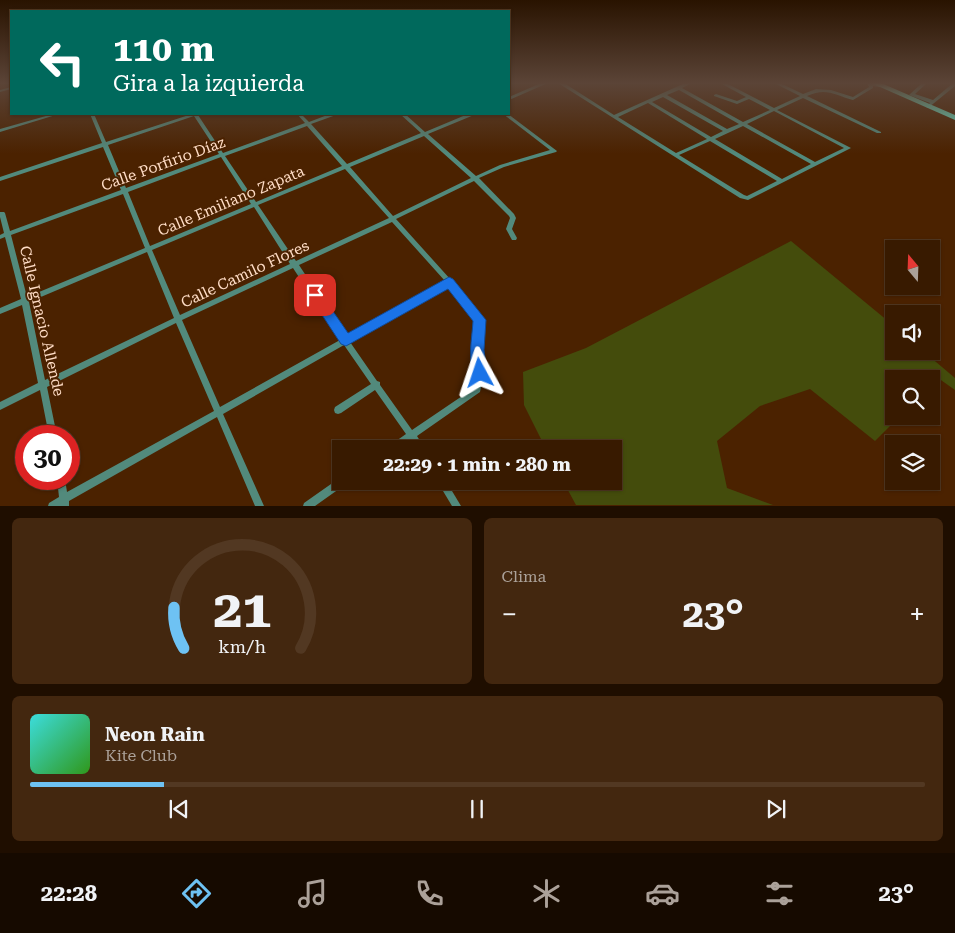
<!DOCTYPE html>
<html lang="es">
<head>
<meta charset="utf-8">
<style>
	body { margin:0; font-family:"Roboto Serif",serif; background:#43270f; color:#f1f3f6; height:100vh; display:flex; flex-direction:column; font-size:19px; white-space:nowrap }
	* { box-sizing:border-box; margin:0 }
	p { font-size:16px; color:#aba199 }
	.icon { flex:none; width:28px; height:28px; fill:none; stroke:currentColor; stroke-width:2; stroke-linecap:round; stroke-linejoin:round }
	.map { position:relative; height:506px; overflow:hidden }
	.drawer { display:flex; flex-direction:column; gap:12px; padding:12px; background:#1f0e00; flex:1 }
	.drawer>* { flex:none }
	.guide { position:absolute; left:10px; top:10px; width:500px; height:105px; border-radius:0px; box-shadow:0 1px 4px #0004,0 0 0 1px #523822; background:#00695c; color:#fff; overflow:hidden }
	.needle { width:32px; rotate:341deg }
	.tools { position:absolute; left:885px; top:240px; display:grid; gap:10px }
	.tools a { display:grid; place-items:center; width:55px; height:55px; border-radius:0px; background:#381a00; box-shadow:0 1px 4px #0004,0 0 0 1px #523822; font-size:25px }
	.speed { position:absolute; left:15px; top:425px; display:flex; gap:10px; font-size:25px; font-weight:700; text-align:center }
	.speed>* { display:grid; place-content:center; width:65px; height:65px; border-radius:50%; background:#381a00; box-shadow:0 1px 4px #0004,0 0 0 1px #523822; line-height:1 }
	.speed .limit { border:8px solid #d22; background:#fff; color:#111 }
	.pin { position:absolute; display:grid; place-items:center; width:42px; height:42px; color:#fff; margin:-21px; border-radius:10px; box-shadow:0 2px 8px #0006 }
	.me { position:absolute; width:55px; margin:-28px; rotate:355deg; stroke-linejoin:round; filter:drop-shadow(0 0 4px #0008) }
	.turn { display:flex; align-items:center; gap:18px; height:105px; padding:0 20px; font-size:22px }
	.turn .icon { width:65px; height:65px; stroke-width:2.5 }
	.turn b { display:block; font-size:35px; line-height:42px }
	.big { font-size:38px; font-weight:700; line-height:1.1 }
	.drawer .tile { flex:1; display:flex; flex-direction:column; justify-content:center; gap:8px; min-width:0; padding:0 18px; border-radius:8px; background:#43270f }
	.drawer .dial { align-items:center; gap:0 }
	.dial svg { height:130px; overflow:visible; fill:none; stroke:#523822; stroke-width:7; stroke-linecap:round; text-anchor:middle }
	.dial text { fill:#f1f3f6; stroke:none }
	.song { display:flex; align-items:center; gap:15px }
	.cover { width:60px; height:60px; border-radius:8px; background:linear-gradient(135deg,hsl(180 70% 55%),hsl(110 70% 35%)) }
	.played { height:5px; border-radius:2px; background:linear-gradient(90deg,#6ec2f3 15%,#523822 15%) }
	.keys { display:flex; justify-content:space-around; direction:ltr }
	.heat { display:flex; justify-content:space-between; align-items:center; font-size:28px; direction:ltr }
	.drawer .tiles { flex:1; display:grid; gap:12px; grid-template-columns:1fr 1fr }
	.tile:last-child { grid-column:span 2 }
	.trip { position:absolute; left:332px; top:440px; width:290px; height:50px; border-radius:0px; background:#381a00; box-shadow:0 1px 4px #0004,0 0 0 1px #523822; font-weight:700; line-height:50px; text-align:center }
	.dock { display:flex; height:80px; justify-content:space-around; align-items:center; background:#160a00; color:#aba199 }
	.dock .icon { width:35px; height:35px }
	.dock .selected { color:#6ec2f3 }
	.dock b { font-size:22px; color:#f1f3f6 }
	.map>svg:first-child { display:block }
	.green { fill:#444c0c }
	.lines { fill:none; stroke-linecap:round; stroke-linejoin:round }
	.street { fill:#528a7c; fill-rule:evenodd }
	.primary { fill:#68e7ca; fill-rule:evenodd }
	.route { fill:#1a73e8; stroke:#114b97 }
	.labels { text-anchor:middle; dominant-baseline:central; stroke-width:4; stroke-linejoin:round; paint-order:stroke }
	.street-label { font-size:15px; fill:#ffddc6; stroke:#4b2200 }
</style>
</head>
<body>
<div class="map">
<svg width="955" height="506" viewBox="0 0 955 506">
	<rect width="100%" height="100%" fill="#4b2200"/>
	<path class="green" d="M791 241 894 326V351H923L955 378V390L938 378 931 385V379H894V416H900L875 441 810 389 760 406 717 441 727 488 773 505H576L563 481H614V449H546L524 405 523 372 586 348Z"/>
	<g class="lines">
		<g class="street">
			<path d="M541 83H548L509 100V97Z"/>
			<path d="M558 83H564L614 115 685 83H692L682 88 743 122 770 110 749 99 737 104 714 96V95L716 94 737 101 746 97 720 83H726L774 108 800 96 774 83H780L803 94 816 89 831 90 853 97 869 87 867 83H873L881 86 879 87 873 86V88L853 100C835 95 826 87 807 96L881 132V133H877L803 98 777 110 851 148 748 200 740 198ZM679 90 739 124 727 129 667 95ZM663 97 723 131 711 137 652 102ZM648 103 707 139 676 153 618 117ZM774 111 844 148 815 162 747 124ZM743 126 811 164 782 179 715 139ZM710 141 777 181 747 196 744 195 679 155Z"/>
			<path d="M922 83H927L915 94 933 100 953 83H955V86L928 108 926 107 930 103 909 95Z"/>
			<path d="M11 87V89L0 92V90Z"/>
			<path d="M53 114H59L0 132V129Z"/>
			<path d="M90 114H94L106 142 192 114H198V115L223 153 305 123 297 114H301L309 122 330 114H336V115L311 124 347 164 421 133 400 114H405L425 132 468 114H474V115L428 134 476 176 500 165 550 150 503 114H508L557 151 556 152 504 167 479 178 514 214 516 218 512 229 517 238 516 240H512L506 229 510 218 509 216 474 181 396 219 451 280 483 320 481 349 484 373 480 392 417 436 425 449H416L410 441 399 449H388L389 446 406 434 375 390 341 413 338 414 335 413 334 410 335 407 371 384 344 345 223 414 264 506H255L217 417 69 501V506H48L49 503 59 497 57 479H65L67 492 214 411 176 323 47 387 57 436H49L40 390 0 410V402L38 383 22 305 0 314V308L21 299 5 237 0 239V235L4 233 0 217V212H4L5 213 10 231 121 190 103 147 0 181V177L102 143ZM194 116 219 154 126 188 108 145ZM307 126 342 166 256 202 225 156ZM424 136 471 178 393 216 350 167ZM221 157 251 204 150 246 128 192ZM345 169 389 218 296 261 258 205ZM123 194 145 248 27 297 11 235ZM254 207 290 264 180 315 152 250ZM392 222 445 281 346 337 299 265ZM147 252 174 318 45 380 29 302ZM293 268 340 340 220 407 182 320ZM448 286 476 321 473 349 476 373 474 388 412 430 380 385V382L377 381 350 342Z"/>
			<path d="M341 477V481H347L346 484 315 506H303L304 503Z"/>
			<path d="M437 481H446L461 506H452Z"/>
		</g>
		<path class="primary" d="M871 83H881L955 115V120Z"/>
	</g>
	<linearGradient id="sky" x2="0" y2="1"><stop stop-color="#291300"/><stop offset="0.54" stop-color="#5b4437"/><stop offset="1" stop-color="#5b4437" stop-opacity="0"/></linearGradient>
	<rect width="955" height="154" fill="url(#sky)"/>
	<path class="route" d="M449 277 453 279 486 320 484 350 487 373 485 377 480 379 475 377C467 361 472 339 473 321L448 289 346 346 341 344 309 295 311 291H319L348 333Z"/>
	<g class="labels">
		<g class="street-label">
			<text transform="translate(163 164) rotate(-20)">Calle Porfirio Díaz</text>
			<text transform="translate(231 201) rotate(-23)">Calle Emiliano Zapata</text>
			<text transform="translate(245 274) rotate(-25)">Calle Camilo Flores</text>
			<text transform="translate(42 321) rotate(77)">Calle Ignacio Allende</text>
		</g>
	</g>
</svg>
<div class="tools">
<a><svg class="needle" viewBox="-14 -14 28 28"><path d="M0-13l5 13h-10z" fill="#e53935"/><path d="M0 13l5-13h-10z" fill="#aba199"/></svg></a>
<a><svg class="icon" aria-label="sound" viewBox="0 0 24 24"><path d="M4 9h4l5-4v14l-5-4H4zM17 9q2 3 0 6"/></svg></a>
<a><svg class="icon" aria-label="search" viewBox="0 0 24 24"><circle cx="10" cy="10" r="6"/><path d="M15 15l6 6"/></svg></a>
<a><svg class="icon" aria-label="layers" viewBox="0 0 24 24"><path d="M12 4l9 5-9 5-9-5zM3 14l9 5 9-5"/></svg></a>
</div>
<div class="speed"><div class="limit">30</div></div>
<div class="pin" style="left:315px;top:295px;background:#d93025"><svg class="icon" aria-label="arrive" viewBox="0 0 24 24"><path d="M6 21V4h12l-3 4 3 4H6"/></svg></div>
<svg class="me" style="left:480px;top:373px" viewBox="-20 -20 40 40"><path d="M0-17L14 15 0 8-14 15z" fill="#1a73e8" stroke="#fff" stroke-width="4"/></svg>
<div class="trip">22:29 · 1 min · 280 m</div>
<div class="guide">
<div class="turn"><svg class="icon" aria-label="left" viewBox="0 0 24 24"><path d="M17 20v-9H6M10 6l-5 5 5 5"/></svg><div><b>110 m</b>Gira a la izquierda</div></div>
</div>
</div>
<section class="drawer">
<div class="tiles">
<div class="tile dial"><svg viewBox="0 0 100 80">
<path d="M14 69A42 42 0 1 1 86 69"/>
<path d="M14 69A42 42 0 0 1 8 44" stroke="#6ec2f3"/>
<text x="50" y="56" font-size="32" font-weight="700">21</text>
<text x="50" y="72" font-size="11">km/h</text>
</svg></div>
<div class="tile"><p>Clima</p>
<div class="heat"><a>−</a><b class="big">23°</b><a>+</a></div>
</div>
<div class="tile">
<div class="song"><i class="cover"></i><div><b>Neon Rain</b><p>Kite Club</p></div></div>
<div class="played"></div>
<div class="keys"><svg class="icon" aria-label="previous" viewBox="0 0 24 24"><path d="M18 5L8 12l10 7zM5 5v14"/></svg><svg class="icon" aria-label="pause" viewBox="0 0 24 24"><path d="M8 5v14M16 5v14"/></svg><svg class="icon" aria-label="next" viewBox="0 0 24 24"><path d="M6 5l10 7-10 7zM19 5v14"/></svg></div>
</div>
</div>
</section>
<nav class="dock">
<b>22:28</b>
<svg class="icon selected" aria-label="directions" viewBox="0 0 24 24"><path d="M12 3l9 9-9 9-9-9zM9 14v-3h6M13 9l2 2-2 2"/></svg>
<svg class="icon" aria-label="music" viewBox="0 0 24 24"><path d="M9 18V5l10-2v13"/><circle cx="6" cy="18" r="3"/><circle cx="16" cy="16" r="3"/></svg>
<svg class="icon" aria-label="phone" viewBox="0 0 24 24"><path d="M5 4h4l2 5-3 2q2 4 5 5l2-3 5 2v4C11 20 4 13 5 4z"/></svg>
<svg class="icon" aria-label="climate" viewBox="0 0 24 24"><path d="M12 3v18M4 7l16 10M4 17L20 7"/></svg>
<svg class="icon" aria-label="car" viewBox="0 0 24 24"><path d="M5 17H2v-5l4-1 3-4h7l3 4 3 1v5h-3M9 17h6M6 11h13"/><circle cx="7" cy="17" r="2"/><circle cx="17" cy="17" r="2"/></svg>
<svg class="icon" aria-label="filters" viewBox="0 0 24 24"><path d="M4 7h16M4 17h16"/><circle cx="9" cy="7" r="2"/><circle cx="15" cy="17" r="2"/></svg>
<b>23°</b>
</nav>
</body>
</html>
